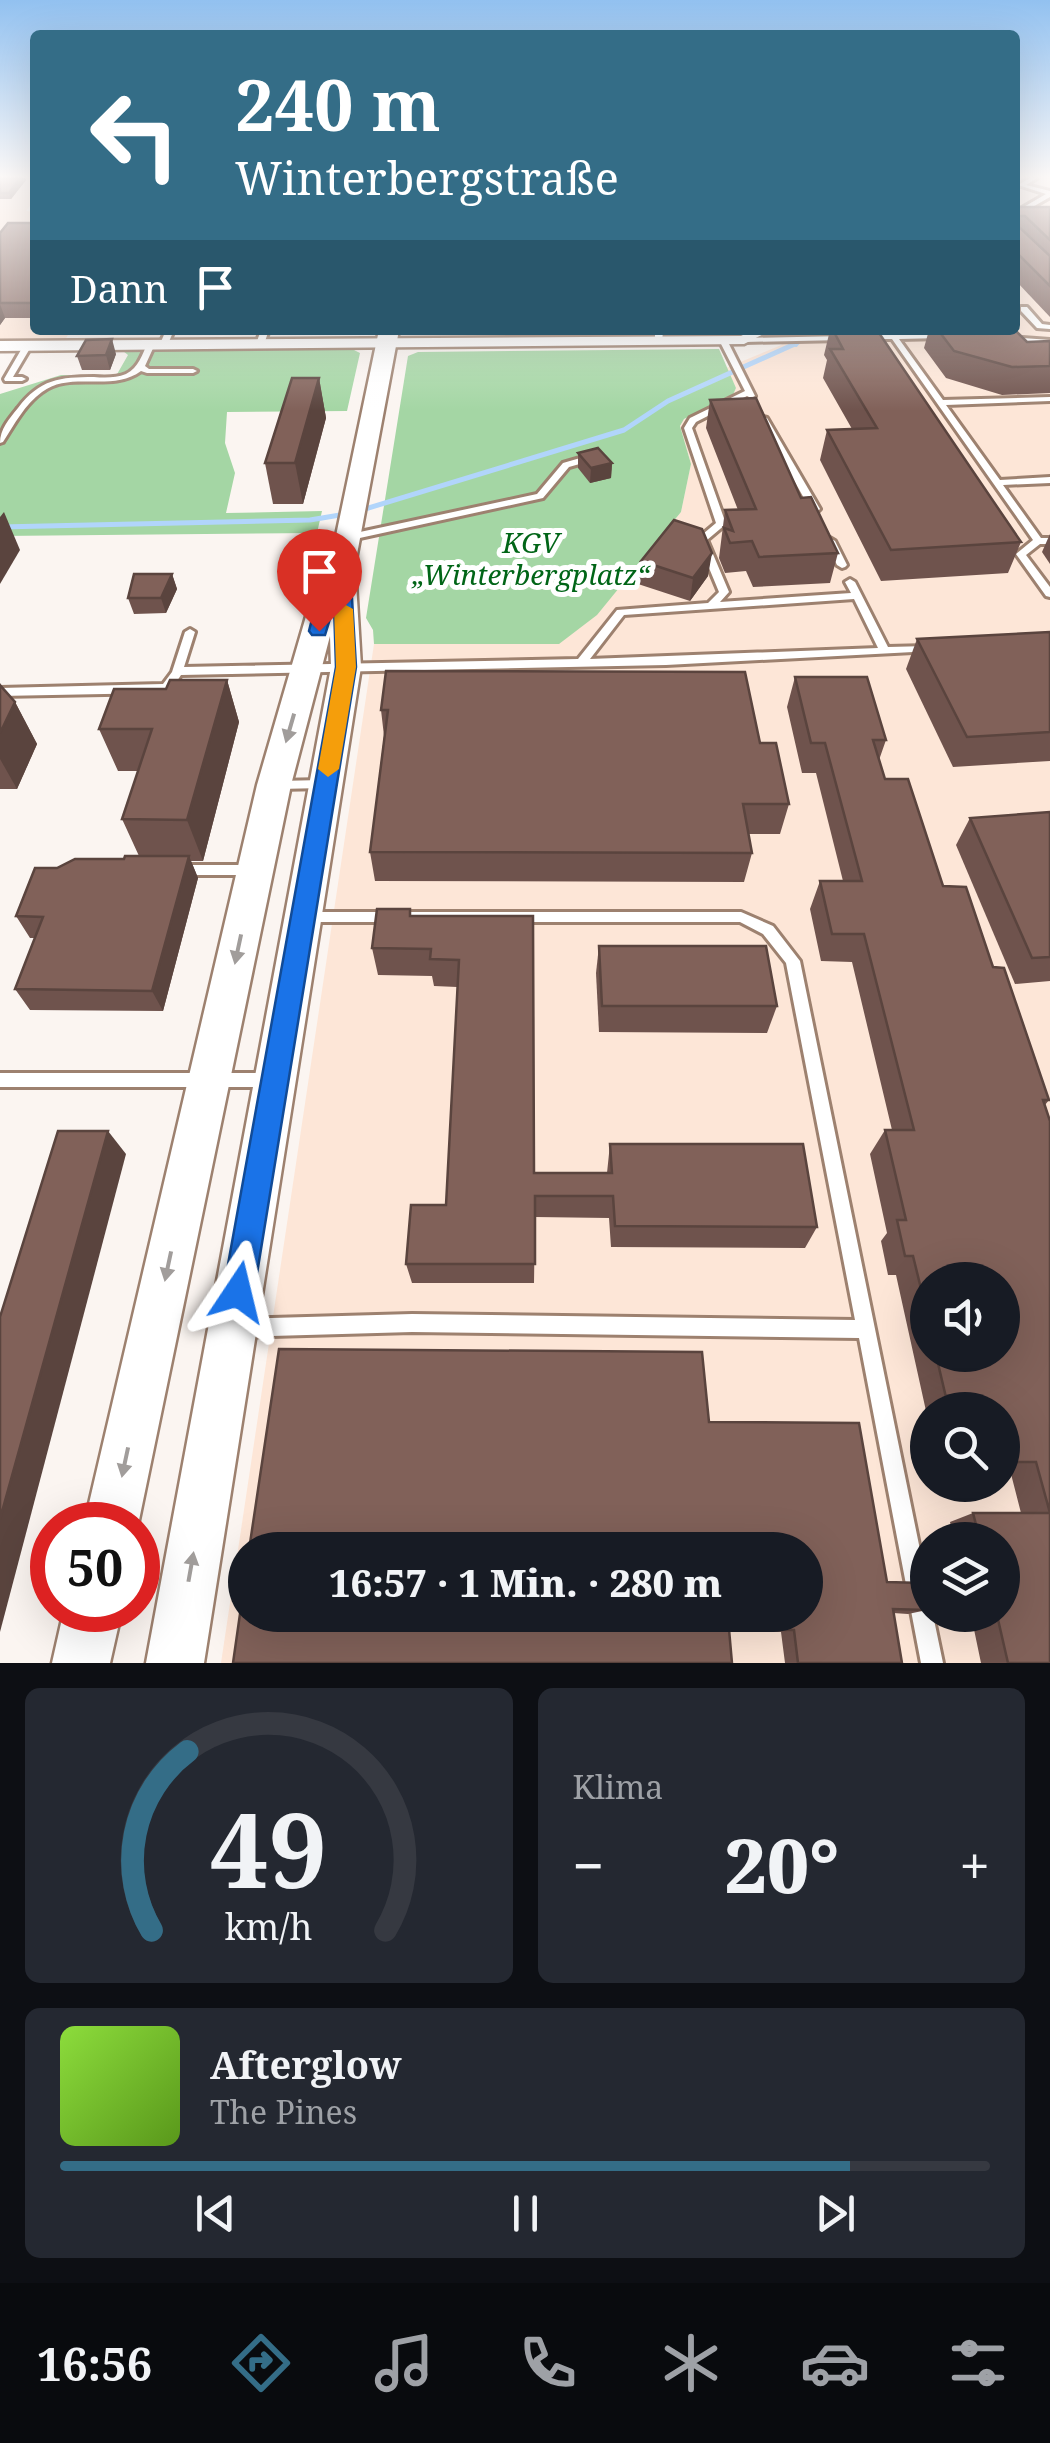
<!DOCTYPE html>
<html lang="de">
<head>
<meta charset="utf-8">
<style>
	body { margin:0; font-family:"Noto Serif",serif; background:#242831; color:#f1f3f6; height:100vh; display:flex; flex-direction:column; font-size:38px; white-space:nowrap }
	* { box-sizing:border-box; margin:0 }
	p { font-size:32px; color:#9ea1a6 }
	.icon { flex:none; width:55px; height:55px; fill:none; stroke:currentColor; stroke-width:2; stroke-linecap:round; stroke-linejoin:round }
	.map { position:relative; height:1663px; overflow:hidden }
	.sheet { display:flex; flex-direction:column; gap:25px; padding:25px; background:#0d0f14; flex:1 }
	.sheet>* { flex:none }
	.guide { position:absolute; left:30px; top:30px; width:990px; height:305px; border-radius:10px; box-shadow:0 10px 40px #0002; background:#346d87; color:#fff; overflow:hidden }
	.controls { position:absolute; left:910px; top:1262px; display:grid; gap:20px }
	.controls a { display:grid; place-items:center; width:110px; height:110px; border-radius:50%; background:#171b24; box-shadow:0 10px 40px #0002; font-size:50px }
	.speed { position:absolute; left:30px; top:1502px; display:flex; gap:20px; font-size:50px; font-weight:700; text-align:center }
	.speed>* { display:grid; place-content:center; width:130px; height:130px; border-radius:50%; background:#171b24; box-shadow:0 10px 40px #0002; line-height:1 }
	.speed .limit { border:15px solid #d22; background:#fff; color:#111 }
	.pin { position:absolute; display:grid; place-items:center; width:85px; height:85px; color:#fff; margin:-102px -42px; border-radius:50% 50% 50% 0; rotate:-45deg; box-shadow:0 0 10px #0007 }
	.pin .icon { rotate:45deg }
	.me { position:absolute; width:110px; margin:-55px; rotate:10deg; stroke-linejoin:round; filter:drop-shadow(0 0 8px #0008) }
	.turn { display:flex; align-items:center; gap:35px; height:210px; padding:0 40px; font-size:45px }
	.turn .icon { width:130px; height:130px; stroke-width:2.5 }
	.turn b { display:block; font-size:70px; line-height:85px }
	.then { display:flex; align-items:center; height:95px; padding:0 40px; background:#0003; gap:20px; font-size:38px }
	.big { font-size:75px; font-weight:800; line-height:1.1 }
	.sheet .card { flex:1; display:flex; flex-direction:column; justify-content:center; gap:15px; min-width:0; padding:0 35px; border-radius:15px; background:#242831 }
	.sheet .dial { align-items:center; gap:0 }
	.dial svg { height:260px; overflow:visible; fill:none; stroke:#363941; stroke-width:7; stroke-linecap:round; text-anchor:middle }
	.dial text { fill:#f1f3f6; stroke:none }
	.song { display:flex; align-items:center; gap:30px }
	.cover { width:120px; height:120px; border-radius:15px; background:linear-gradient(135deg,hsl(90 70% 55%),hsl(90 70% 35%)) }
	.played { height:10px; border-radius:5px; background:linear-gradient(90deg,#346d87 85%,#363941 85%) }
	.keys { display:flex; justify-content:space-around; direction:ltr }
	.heat { display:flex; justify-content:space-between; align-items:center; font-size:55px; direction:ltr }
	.sheet .tiles { flex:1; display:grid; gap:25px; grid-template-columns:1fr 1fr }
	.card:last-child { grid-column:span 2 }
	.trip { position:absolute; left:228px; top:1532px; width:595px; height:100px; border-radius:50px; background:#171b24; box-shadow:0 10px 40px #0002; font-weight:800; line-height:100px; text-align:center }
	.menu { display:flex; height:160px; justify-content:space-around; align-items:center; background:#090b0e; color:#9ea1a6 }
	.menu .icon { width:70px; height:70px }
	.menu .on { color:#346d87 }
	.menu b { font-size:45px; color:#f1f3f6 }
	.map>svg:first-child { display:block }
	.built { fill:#fde6d7; fill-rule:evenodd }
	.green { fill:#a4d6a4 }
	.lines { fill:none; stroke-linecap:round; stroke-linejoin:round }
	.stream-far1 { stroke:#b1d5fb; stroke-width:4 }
	.stream { stroke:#b1d5fb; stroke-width:5 }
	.lane-casing { stroke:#9d816f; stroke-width:6 }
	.street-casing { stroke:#9d816f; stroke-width:5 }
	.secondary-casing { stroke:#9d816f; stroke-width:5 }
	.lane { fill:#fff; fill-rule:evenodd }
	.street { fill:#fff; fill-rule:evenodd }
	.secondary { fill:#fff; fill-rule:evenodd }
	.wall { fill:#6f534d; fill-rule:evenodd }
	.shaded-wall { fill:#5a443e }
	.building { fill:#816159; stroke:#5a443e; stroke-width:2.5 }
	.oneway { fill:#a19d9b }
	.route { fill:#1a73e8; stroke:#114b97; stroke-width:2.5 }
	.slow { fill:#f59e0b }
	.labels { text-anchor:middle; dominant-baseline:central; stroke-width:10; stroke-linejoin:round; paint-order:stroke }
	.far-park-label { font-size:28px; font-style:italic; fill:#016517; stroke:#fff }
</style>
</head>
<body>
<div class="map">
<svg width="1050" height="1663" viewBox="0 0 1050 1663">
	<rect width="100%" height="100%" fill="#fbf5f1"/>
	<g class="built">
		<path d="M0 178H35V199L26 211 35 212V330H71L65 340H0Z"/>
		<path d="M1015 178H1050V1663H221L374 644H558L596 615 681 512 691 464 680 427 683 420 732 397 736 388 726 368 779 346 805 330H1015ZM928 1280H1002V1355H928ZM928 1410H1002V1485H928ZM928 1540H1002V1615H928ZM245 1550H805V1615H245Z"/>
	</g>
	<g class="green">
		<path d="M350 348 360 353 347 411 227 412 225 443 235 473 226 513 322 511 317 533 0 536V394L61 375 116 376 128 355 123 351Z"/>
		<path d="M719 349 736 388 732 397 684 419 680 426 691 464 681 512 597 615 559 644H374L373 630 366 618 408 356 418 352Z"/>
	</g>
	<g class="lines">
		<path class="stream-far1" d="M796 345 803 330"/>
		<path class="stream" d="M0 527 310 520 352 513 624 430 668 401 797 343"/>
		<defs>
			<g id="lane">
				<path d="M1030 178H1037L1026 185 1050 191V197L1015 217V212L1046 194 1018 185Z"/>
				<path d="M1021 307H1027L1042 324 1050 325V329L1037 328 1021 311Z"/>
				<path d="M166 330H174L168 344 164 346 160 344Z"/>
				<path d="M261 330H269L264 344 260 346 256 344Z"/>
				<path d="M655 330H663L662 343 655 341Z"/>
				<path d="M945 334V338H942L899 339 943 400 1050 397V401L946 405 1000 480 1050 477V483L1003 485 1041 538H1050V544H1040L1026 555 1050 587V597L1046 596 1016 554 1033 540 892 339H867L863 337 867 335Z"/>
				<path d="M845 336 846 338 842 340 744 342 740 340 744 338Z"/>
				<path d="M1009 337 1050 340V344L1012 341 1008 339Z"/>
				<path d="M720 338 727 340 755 396 751 398 747 396 696 422 692 428 726 524 707 540 729 592 720 602 851 593 845 582 850 579 855 582 888 647 928 646 932 647V651L666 665 181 675 171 690 157 693 0 696V688L163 684 172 672 185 632 190 629 195 632 184 667 578 659 617 610 708 603 719 592 697 539 716 523 684 428 690 418 745 391 719 340ZM854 599 878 648 590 659 624 615Z"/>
				<path d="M148 342 155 344 145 366 149 369H193L197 371 193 373H147L141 371C111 393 71 370 42 392 25 404 14 425 3 442L0 443C0 429 9 419 18 408 40 379 60 377 94 377 105 378 116 378 126 374 139 367 142 355 148 342Z"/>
				<path d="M25 343 32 345 13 377H22L26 379 22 381H5L4 379Z"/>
				<path d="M760 416 767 418 820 509 818 511H812L810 509 759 418Z"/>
				<path d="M594 454 598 457 597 459 569 467 543 498 346 541 341 538 346 535 537 494 563 463Z"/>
				<path d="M830 538 835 541 847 565 845 567 842 568 837 565 825 541Z"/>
				<path d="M323 780 329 784 323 788 278 789 272 785 278 781Z"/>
				<path d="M177 865H252L257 866 258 870 257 874 252 875H177L172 874 171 870 172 866Z"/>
				<path d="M305 912H741L773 926 800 961 928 1589V1615H933L943 1663H921L859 1338 412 1332 240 1337 234 1334 231 1328 234 1322 240 1319 412 1314 855 1320 786 963 763 934 740 922H305L300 921 298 917 300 913Z"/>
				<path d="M0 1073H267L272 1075 275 1080 272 1085 267 1087H0Z"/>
			</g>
			<path id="street" d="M753 330H771L744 344 0 351V341L741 336Z"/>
			<g id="secondary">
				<path d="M379 330H399L355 565 361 667 204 1663H146L331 667 330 636 291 785 138 1525H84L257 785 316 582 328 574Z"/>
				<path d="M64 1610H122L110 1663H52Z"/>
			</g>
		</defs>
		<use href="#lane" class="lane-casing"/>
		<use href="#street" class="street-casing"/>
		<use href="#secondary" class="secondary-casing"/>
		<use href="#lane" class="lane"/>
		<use href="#street" class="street"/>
		<use href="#secondary" class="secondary"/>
	</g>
	<g class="wall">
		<path d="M0 178 26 180 11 199H0Z"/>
		<path d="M1015 207H1050V317L1015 280Z"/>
		<path d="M35 223V318H5L0 325V233Z"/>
		<path d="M175 330H227L225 334 176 335Z"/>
		<path d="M434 330H526L434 331Z"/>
		<path d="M830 330H877L1021 542 1008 573 881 581 820 460 827 430 852 429 823 378 827 360 824 355Z"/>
		<path d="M929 330 1004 332 1027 342 1050 341V393L1002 395 946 378 924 348Z"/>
		<path d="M116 354 110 370H82L77 356Z"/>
		<path d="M319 378 326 418 303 504H273L265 463Z"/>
		<path d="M710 400 801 498 838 553 830 583 753 587 746 571 725 573 719 558 725 510H738L706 428Z"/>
		<path d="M578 453 612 463 611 478 590 483 578 468Z"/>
		<path d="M1050 534V564L1042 552Z"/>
		<path d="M641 561 708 576 690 601 638 584Z"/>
		<path d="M172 574 177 589 166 613 134 614 128 598Z"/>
		<path d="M1050 632V761L953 767 906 669 917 639Z"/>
		<path d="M795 677 886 740 879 760 885 779 943 886 993 967 1049 1100 1045 1105 1050 1121V1663H981L971 1615H1002V1540H954L950 1522 973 1513H1021L1011 1474H1002V1410H928V1420L896 1275H888L881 1241 887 1233 870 1154 885 1130H892L852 962 821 961 810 909 820 881H843L816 773H802L787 707ZM928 1280 1002 1355H928Z"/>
		<path d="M227 680 239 722 203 861H191L198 878 163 1011 30 1010 15 989 35 938H30L16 916 57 868 139 856 122 819 138 771H118L99 729 166 689Z"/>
		<path d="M0 685 15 702 37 744 17 789H0Z"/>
		<path d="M381 710 760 743 789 804 780 834H748L752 853 744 882 375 881 370 852 384 736Z"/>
		<path d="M1050 812V981L1015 984 956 845 970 818Z"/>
		<path d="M410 909 411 916H533L534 1173H607L610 1144 817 1227 805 1248 611 1247 609 1218 535 1217 534 1283H412L406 1264 446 1205 457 987 434 986 432 976 378 975 372 948Z"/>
		<path d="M599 946 777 1006 767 1033 599 1032 596 973Z"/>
		<path d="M709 1422 887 1582 927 1610 908 1614 893 1613 902 1663H785L781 1632H729Z"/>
	</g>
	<g class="shaded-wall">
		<path d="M20 178H25L26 180 11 199 9 193Z"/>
		<path d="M0 304 5 318 0 325Z"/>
		<path d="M112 339 116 354 110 370 106 355Z"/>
		<path d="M319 378 326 418 303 504 295 463Z"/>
		<path d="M612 463 611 478 590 483 591 468Z"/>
		<path d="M4 512 20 550 0 584V517Z"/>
		<path d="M712 553 708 576 690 601 693 578Z"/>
		<path d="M172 574 177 589 166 613 161 598Z"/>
		<path d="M227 680 239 722 203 861 187 820Z"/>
		<path d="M15 702 37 744 17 789 0 759V733Z"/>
		<path d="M189 856 198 878 163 1011 152 991Z"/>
		<path d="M108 1131 126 1154 0 1632V1519Z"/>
	</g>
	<g class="building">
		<path d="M0 178H20L9 193H0Z"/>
		<path d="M1015 207H1050V240L1025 216H1019V227L1050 256V286L1015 251Z"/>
		<path d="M8 223H35V303H0V233Z"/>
		<path d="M833 330H877L1021 542 891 550 827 430 877 428 830 349H843Z"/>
		<path d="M938 330H1002L1004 332H1017L1027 342 1050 341V366L1012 367 954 351Z"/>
		<path d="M112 339 106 355 77 356 86 340Z"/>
		<path d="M292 378H319L295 463H265Z"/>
		<path d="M756 398 801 498 811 497 838 553 759 557 752 541 730 543 724 528 733 531 725 510 756 509 710 400Z"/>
		<path d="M598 448 612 463 591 468 578 453Z"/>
		<path d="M674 520 702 529 712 553 693 578 641 561Z"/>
		<path d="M134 574H172L161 598H128Z"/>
		<path d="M1050 632V732L967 737 917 639Z"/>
		<path d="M386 671 745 672 760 743H776L789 804H743L752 853 370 852 388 710H381Z"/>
		<path d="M795 677H867L886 740H873L885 779H908L943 886 966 887 993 967 1004 968 1049 1100H1043L1050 1121V1513L1036 1462H1002V1410H949L936 1355H1002V1280H928V1317L913 1256H905L897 1220H906L885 1130H914L864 934H832L820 881H862L825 743H811Z"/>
		<path d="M170 680H227L187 820 122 819 152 729H99L114 689H166Z"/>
		<path d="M0 685 15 702 0 733Z"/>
		<path d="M1050 812V957L1032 958 970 818Z"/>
		<path d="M125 856H189L152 991 15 989 43 917 16 916 35 868H57L75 859H124Z"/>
		<path d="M377 909H410V916H533L534 1173H612L610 1144H803L817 1227 615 1226 613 1196H535V1264H406L411 1205H446L459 960 430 959 431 949 372 948Z"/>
		<path d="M599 946H766L777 1006H602Z"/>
		<path d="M58 1131H108L0 1519V1317Z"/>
		<path d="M279 1349 702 1352 709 1422 859 1423 887 1582 921 1583 927 1610 893 1609 902 1663H798L794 1630 729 1629 732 1663H233L245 1579V1615H805V1550H249Z"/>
		<path d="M973 1513H1050V1663H1008L997 1615H1002V1540H980Z"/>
	</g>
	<defs><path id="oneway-solid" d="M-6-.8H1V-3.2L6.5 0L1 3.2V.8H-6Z" transform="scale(2.5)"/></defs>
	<g class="oneway">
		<use href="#oneway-solid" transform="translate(290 728) rotate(106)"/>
		<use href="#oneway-solid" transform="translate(238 949) rotate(102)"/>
		<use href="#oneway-solid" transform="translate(168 1266) rotate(102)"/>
		<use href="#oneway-solid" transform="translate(125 1462) rotate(102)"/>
		<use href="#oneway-solid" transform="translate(191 1567) rotate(-80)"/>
	</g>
	<linearGradient id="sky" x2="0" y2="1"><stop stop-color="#92c1f0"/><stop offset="0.43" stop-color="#fdfaf9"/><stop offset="1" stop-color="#fdfaf9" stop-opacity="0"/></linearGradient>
	<rect width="1050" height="411" fill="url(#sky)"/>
	<path class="route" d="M341 559 350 564 356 667 254 1292 250 1304 238 1308 227 1304 223 1292 336 667 334 606 325 635H312L309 631 321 583 334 561Z"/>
	<path class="slow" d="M344 604 353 609 356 667 339 769 328 777 318 769 336 667 334 609Z"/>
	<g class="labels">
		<g class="far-park-label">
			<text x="531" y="542">KGV<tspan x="531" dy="32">„Winterbergplatz“</tspan></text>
		</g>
	</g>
</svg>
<div class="controls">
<a><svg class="icon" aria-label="sound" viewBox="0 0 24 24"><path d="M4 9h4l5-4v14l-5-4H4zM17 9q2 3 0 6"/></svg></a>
<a><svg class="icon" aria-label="search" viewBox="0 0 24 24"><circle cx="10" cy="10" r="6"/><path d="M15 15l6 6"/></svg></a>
<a><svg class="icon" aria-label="layers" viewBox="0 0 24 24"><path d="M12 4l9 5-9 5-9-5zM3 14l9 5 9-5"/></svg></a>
</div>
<div class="speed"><div class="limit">50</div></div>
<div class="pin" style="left:319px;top:631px;background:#d93025"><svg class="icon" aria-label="arrive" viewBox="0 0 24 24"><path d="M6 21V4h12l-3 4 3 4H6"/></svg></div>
<svg class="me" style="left:238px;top:1292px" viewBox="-20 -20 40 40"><path d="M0-17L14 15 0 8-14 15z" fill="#1a73e8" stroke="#fff" stroke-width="4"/></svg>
<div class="trip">16:57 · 1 Min. · 280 m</div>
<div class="guide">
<div class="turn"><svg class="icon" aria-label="left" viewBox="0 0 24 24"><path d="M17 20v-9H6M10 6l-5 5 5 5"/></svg><div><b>240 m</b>Winterbergstraße</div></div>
<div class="then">Dann<svg class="icon" aria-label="arrive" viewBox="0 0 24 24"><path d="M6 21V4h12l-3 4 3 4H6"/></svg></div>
</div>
</div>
<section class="sheet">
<div class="tiles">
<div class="card dial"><svg viewBox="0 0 100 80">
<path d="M14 69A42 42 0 1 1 86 69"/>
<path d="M14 69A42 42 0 0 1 25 14" stroke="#346d87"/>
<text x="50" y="56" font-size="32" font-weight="700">49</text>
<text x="50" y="72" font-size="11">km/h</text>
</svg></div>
<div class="card"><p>Klima</p>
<div class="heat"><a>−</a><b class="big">20°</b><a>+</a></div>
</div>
<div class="card">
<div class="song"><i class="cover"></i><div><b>Afterglow</b><p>The Pines</p></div></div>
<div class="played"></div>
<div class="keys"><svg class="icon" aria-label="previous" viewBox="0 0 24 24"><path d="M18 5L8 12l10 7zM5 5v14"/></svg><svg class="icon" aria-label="pause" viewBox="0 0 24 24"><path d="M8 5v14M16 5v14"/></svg><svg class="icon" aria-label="next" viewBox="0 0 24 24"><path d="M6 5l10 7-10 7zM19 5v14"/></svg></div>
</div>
</div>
</section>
<nav class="menu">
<b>16:56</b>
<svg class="icon on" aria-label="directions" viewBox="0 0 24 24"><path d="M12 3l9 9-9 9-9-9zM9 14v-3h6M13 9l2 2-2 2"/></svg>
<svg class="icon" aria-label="music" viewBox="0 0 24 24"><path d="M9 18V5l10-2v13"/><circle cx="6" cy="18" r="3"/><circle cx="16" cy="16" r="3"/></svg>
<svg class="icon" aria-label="phone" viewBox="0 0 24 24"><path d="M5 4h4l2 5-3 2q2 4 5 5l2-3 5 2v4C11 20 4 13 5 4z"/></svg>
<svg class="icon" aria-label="climate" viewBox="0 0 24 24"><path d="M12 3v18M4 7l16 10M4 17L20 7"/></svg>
<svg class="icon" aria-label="car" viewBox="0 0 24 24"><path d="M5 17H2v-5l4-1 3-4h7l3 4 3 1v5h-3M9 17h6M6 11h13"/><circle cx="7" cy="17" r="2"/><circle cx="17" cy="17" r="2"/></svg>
<svg class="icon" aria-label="filters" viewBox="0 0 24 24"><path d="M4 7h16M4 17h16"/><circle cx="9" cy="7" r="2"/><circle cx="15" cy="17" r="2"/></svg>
</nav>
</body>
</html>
